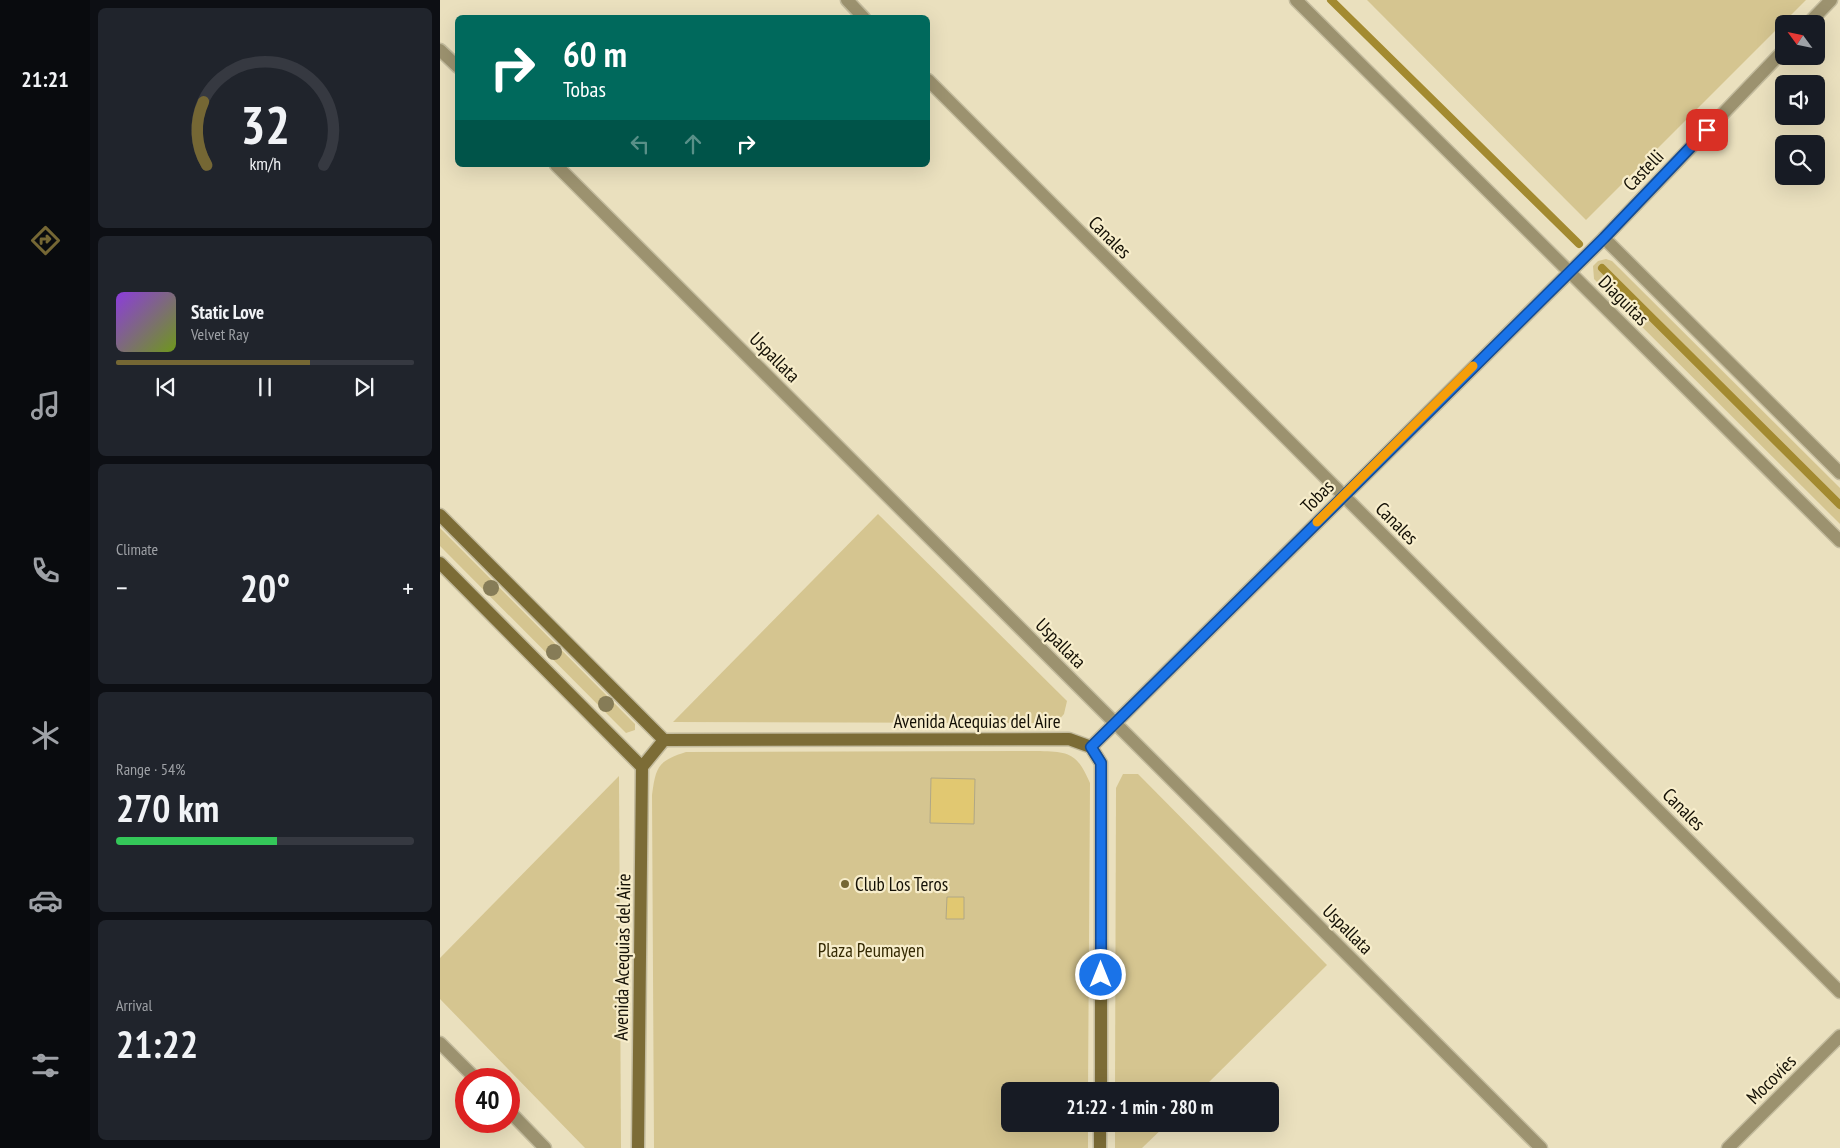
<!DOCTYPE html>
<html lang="en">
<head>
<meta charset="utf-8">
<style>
	body { margin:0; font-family:"PT Sans Narrow",sans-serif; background:#20242c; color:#f1f3f6; height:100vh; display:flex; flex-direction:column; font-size:19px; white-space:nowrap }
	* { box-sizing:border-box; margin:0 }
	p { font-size:16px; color:#9ea1a6 }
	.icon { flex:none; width:28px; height:28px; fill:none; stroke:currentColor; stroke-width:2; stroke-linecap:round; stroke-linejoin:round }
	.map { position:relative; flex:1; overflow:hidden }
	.details { display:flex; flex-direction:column; gap:8px; padding:8px; background:#0d0f14; width:350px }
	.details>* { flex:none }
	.guide { position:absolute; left:15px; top:15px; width:475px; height:152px; border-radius:8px; box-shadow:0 5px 20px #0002; background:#00695c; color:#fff; overflow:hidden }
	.needle { width:32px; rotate:303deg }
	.fabs { position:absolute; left:1335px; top:15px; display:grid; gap:10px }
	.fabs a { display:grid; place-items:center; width:50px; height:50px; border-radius:8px; background:#171b24; box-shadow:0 5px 20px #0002; font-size:25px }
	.speed { position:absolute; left:15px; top:1068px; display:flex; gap:10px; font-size:25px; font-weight:700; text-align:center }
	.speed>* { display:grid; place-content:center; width:65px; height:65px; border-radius:50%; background:#171b24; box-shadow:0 5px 20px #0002; line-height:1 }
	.speed .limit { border:8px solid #d22; background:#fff; color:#111 }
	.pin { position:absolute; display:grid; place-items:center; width:42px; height:42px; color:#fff; margin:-21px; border-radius:10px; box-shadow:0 2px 8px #0006 }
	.me { position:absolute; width:55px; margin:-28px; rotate:0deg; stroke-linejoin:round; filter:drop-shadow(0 0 4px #0008) }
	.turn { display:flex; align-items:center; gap:18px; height:105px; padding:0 25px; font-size:22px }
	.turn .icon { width:65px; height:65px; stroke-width:2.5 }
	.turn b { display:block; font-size:35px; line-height:42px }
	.lanes { display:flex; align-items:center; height:48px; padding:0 25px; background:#0003; justify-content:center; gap:25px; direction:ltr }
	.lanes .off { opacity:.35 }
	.big { font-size:38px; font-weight:700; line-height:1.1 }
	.details .widget { flex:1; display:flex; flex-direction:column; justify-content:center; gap:8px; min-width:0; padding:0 18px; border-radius:8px; background:#20242c }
	.details .dial { align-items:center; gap:0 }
	.dial svg { height:130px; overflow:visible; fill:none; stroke:#363941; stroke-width:7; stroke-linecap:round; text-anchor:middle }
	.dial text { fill:#f1f3f6; stroke:none }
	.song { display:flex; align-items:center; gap:15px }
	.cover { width:60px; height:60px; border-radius:8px; background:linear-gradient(135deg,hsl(270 70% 55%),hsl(80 70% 35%)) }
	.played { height:5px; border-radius:2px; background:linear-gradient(90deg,#756734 65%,#363941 65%) }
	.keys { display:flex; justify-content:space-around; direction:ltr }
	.heat { display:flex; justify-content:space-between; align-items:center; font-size:28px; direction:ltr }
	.charge { height:8px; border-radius:4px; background:linear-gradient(90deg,#34c759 54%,#363941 0) }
	.trip { position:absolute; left:561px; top:1082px; width:278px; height:50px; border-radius:8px; background:#171b24; box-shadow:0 5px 20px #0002; font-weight:700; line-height:50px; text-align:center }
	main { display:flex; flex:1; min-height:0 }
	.tabs { display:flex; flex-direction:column; width:90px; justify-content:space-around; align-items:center; background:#090b0e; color:#9ea1a6 }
	.tabs .icon { width:35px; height:35px }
	.tabs .on { color:#756734 }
	.tabs b { font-size:22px; color:#f1f3f6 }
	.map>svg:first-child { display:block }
	.green { fill:#d5c590 }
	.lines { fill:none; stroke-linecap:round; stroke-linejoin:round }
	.stream { stroke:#a38a30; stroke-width:8 }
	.building { fill:#e1c871; stroke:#b0a786 }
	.street-casing { stroke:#c3bb9d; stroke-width:15 }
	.secondary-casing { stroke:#c3bb9d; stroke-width:15 }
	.street { stroke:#9c926f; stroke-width:12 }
	.secondary { stroke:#7c6c36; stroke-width:12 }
	.tree { fill:#867c57 }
	.route-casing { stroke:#114b97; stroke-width:12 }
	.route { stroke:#1a73e8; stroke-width:9 }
	.slow { stroke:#f59e0b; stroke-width:9 }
	.poi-dot { fill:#756734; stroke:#f7edcb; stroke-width:2 }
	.labels { text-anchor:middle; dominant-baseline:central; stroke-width:4.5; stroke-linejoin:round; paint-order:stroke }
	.street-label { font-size:19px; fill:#141005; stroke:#f7edcb }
	.poi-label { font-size:19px; fill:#141005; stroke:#f7edcb; text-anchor:start }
	.park-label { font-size:19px; fill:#352a03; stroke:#f7edcb }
</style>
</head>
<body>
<main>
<nav class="tabs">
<b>21:21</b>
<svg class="icon on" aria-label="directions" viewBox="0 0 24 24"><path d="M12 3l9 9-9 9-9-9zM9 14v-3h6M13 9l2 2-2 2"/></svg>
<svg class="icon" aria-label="music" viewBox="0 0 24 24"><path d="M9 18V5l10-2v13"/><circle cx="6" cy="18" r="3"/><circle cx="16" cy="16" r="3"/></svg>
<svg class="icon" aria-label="phone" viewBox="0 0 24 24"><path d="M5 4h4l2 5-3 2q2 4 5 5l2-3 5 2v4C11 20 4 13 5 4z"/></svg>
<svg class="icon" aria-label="climate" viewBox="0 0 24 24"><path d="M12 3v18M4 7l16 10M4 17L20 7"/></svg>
<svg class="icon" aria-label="car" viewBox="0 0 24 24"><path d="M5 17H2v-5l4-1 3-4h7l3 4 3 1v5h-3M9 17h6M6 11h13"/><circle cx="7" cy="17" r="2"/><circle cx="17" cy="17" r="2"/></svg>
<svg class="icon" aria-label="filters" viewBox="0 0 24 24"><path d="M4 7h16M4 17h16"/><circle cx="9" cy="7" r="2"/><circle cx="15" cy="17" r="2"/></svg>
</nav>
<section class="details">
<div class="widget dial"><svg viewBox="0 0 100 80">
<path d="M14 69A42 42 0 1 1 86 69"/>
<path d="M14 69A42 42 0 0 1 12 30" stroke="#756734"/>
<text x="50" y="56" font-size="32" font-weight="700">32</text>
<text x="50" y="72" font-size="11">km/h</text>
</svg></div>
<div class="widget">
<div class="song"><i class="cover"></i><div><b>Static Love</b><p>Velvet Ray</p></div></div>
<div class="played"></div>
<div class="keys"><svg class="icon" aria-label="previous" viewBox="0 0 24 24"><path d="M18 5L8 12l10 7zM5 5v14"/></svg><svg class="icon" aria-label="pause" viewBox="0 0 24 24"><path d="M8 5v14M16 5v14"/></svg><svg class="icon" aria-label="next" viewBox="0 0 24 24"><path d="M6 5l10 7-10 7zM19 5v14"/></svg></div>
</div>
<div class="widget"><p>Climate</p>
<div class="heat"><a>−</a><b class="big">20°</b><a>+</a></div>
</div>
<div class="widget"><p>Range · 54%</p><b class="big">270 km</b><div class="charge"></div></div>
<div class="widget"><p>Arrival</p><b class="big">21:22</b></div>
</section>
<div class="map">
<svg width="1400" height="1148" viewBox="0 0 1400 1148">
	<rect width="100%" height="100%" fill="#eae0be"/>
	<g class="green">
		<path d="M927 0H1366L1146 220Z"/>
		<path d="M1166 259 1172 261 1400 488V524L1154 279 1153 266 1158 261Z"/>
		<path d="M438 514 627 701 624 714 616 723 233 722Z"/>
		<path d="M0 528 195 724V730L186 733 0 546Z"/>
		<path d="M600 751C631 752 637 754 650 783L648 1091H570V1124H648V1148H214L212 795C216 766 218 761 246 752Z"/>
		<path d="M683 774H698L887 965 760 1091H675L676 788Z"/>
		<path d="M179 776 181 1148H145L0 999V958Z"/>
		<path d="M675 1124H727L702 1148H675Z"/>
	</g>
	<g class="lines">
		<g class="stream">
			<path d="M891 0 1139 244"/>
			<path d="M1162 268 1400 505"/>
		</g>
	</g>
	<g class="building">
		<path d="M491 778 535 779 534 824 490 823Z"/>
		<path d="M507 897H524V919H506Z"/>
	</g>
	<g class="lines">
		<defs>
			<g id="street">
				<path d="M407 0 424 18"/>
				<path d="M856 0 1400 541"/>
				<path d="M1368 24 1391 0"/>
				<path d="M0 50 18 67"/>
				<path d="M488 80 1400 992"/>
				<path d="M116 165 1101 1148"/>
				<path d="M1164 238 1400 473"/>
				<path d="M651 747 1164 238 1344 50"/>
				<path d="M0 1043 36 1079"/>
				<path d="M69 1111 105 1148"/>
				<path d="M1288 1148 1400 1036"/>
			</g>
			<g id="secondary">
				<path d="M0 515 224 740 629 739 651 747 661 763V1091"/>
				<path d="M0 563 202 767"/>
				<path d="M198 1148 202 767 224 740"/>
				<path d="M660 1148V1124"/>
			</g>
		</defs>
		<use href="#street" class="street-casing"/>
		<use href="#secondary" class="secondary-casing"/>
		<use href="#street" class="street"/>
		<use href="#secondary" class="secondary"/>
	</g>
	<g class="tree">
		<circle cx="51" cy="588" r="8"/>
		<circle cx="114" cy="652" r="8"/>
		<circle cx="166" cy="704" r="8"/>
	</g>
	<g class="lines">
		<defs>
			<path id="route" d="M661 975V763L651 747 1164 238 1267 130"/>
		</defs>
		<use href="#route" class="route-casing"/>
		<use href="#route" class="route"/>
		<path class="slow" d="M877 522 1033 366"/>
	</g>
	<circle class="poi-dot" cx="405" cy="884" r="5"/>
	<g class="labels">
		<g class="street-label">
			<text transform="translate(1203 170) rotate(-46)">Castelli</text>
			<text transform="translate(670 237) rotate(45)">Canales</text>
			<text transform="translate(1184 300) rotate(45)">Diaguitas</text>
			<text transform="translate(335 357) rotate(45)">Uspallata</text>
			<text transform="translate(877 496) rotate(-45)">Tobas</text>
			<text transform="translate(957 523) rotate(45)">Canales</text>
			<text transform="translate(621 643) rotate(45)">Uspallata</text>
			<text x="537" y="721">Avenida Acequias del Aire</text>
			<text transform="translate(1244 809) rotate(45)">Canales</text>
			<text transform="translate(908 929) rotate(45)">Uspallata</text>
			<text transform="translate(182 957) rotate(-89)">Avenida Acequias del Aire</text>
			<text transform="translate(1331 1079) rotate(-45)">Mocovíes</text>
		</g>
		<g class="poi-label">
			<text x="415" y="884">Club Los Teros</text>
		</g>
		<g class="park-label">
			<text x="431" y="950">Plaza Peumayen</text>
		</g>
	</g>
</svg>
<div class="fabs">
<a><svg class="needle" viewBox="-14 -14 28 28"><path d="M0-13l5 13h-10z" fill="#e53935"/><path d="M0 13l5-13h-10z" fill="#9ea1a6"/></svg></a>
<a><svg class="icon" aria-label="sound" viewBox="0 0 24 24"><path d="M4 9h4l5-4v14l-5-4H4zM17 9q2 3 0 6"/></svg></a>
<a><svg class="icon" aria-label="search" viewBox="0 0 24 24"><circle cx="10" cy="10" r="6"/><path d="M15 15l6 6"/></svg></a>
</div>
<div class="speed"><div class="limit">40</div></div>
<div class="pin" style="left:1267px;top:130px;background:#d93025"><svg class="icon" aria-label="arrive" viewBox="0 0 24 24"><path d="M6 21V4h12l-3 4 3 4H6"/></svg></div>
<svg class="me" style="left:661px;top:975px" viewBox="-20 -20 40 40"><circle r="17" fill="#1a73e8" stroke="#fff" stroke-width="3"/><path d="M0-11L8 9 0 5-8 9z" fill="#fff"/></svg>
<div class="trip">21:22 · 1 min · 280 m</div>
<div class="guide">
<div class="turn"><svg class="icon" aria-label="right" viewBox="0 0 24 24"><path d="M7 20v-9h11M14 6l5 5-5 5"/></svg><div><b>60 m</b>Tobas</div></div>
<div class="lanes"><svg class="icon off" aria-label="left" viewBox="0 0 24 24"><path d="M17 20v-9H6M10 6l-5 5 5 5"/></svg><svg class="icon off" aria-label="ahead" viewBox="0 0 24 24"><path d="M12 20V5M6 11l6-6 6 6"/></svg><svg class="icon" aria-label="right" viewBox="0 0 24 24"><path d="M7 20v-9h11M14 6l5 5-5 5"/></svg></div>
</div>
</div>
</main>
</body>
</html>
